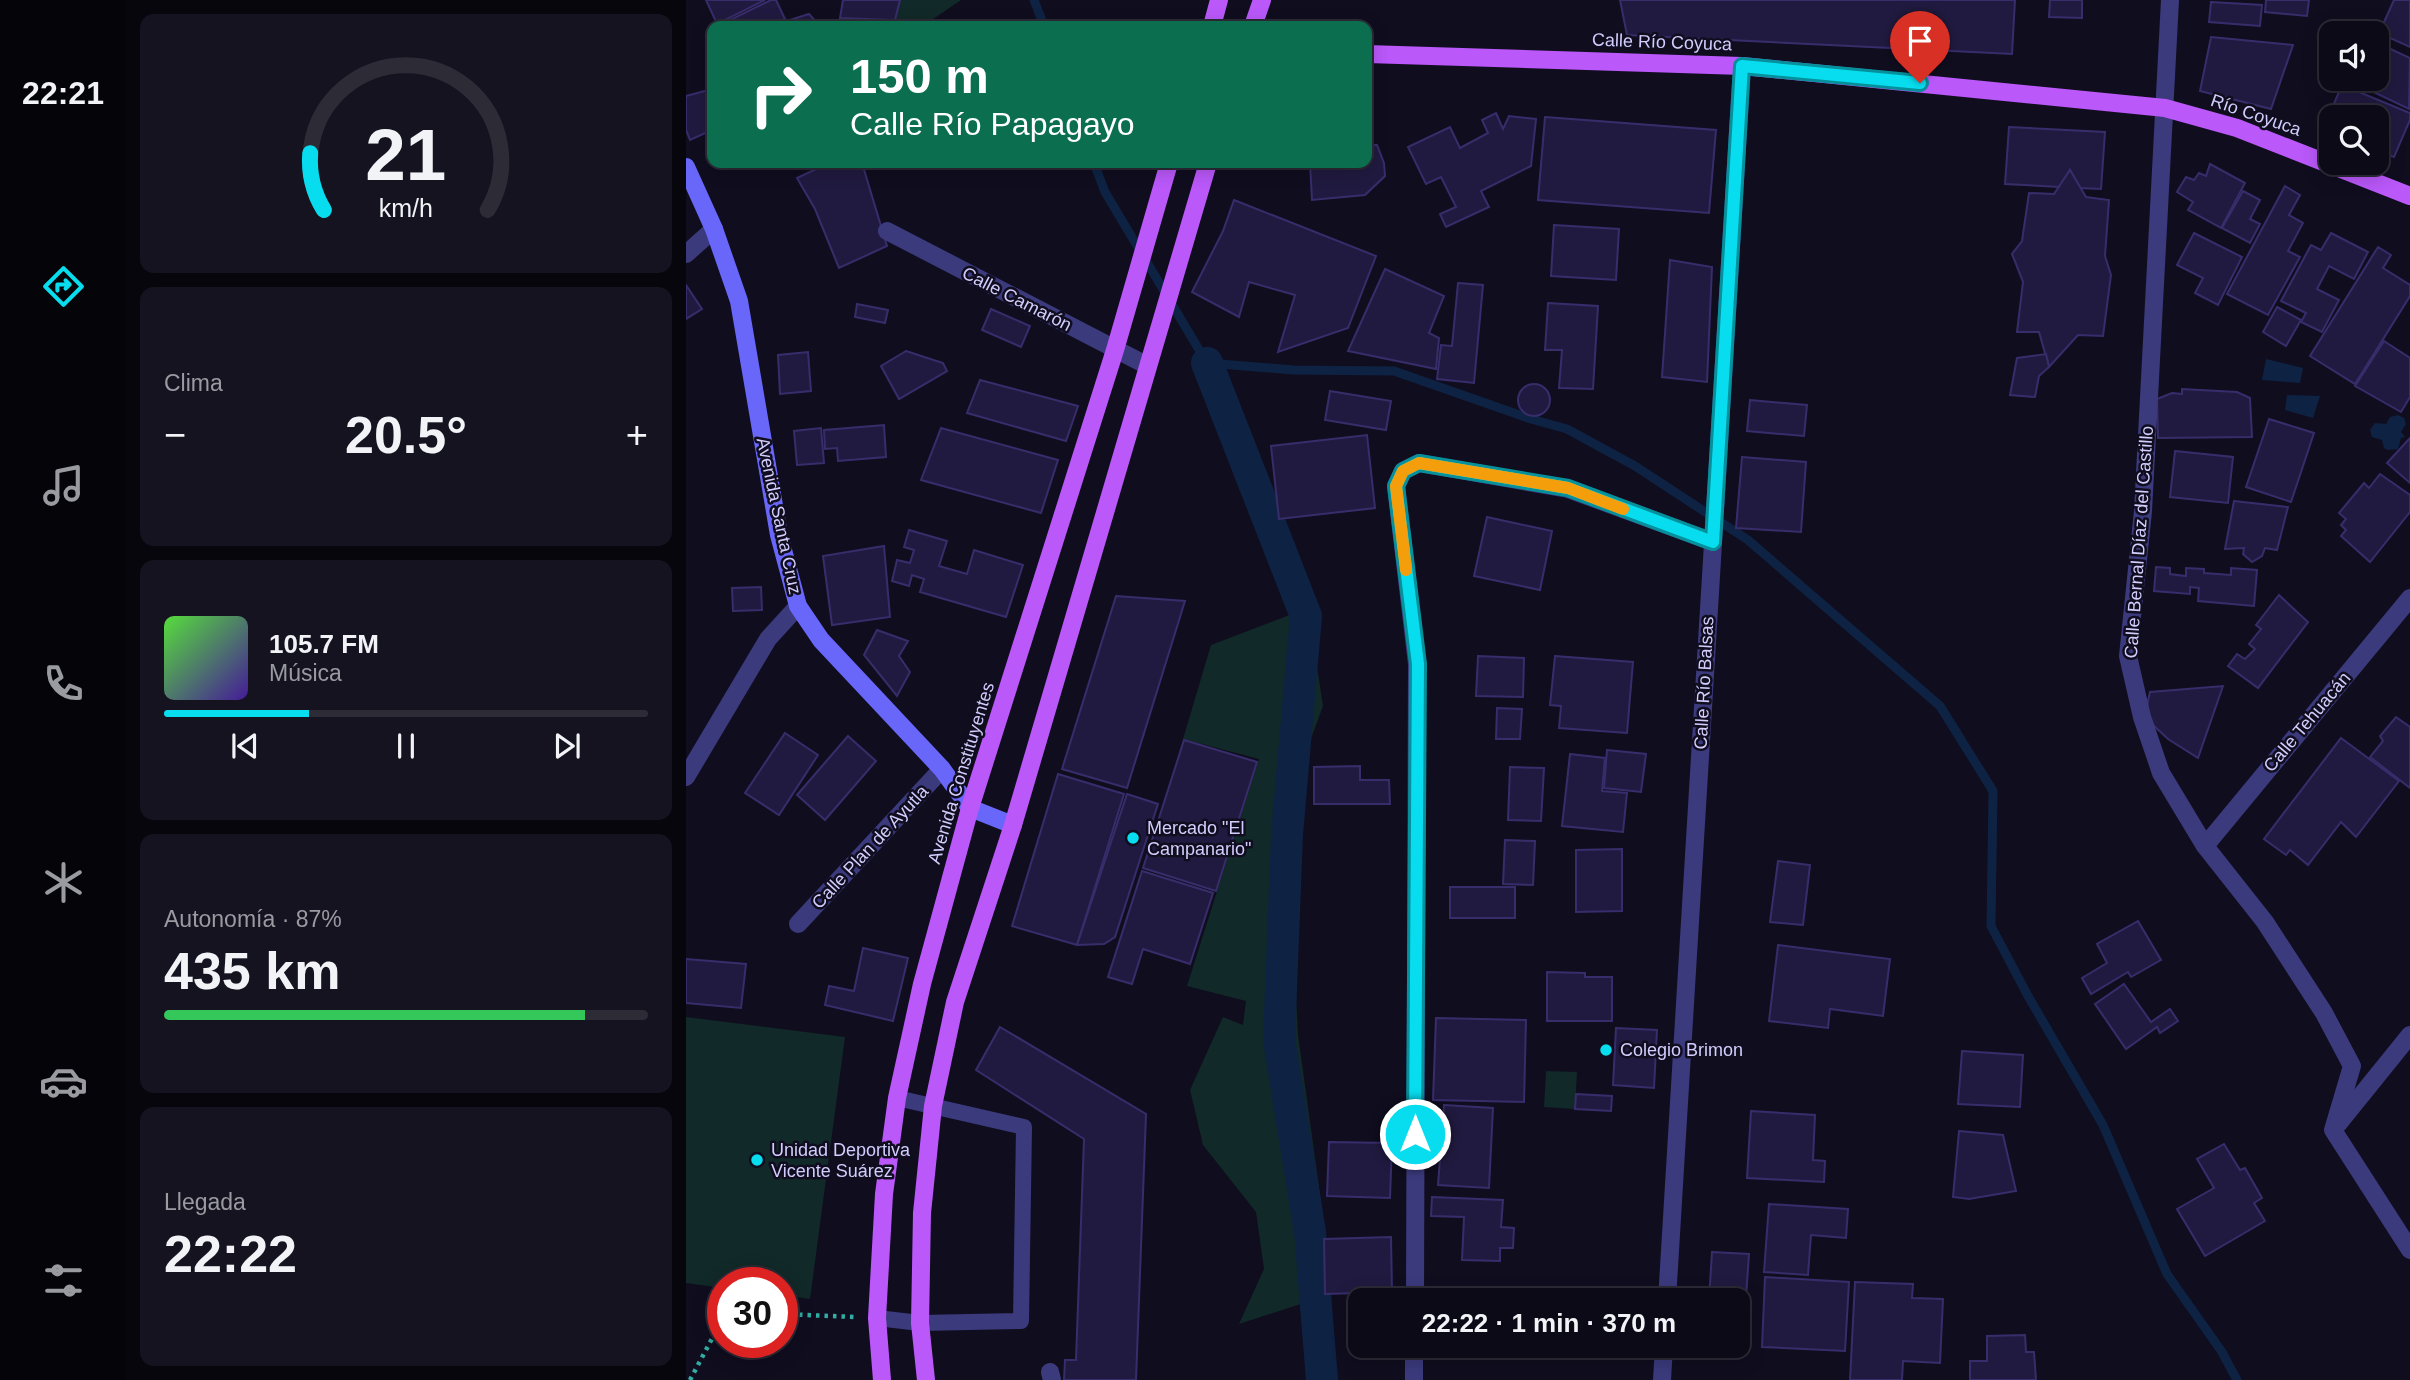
<!DOCTYPE html>
<html lang="es">
<head>
<meta charset="utf-8">
<style>
	body { margin:0; font-family:Arial,sans-serif; background:#151320; color:#f1f3f6; height:100vh; display:flex; flex-direction:column; font-size:26px; white-space:nowrap }
	* { box-sizing:border-box; margin:0 }
	p { font-size:23px; color:#9a9aa1 }
	.icon { flex:none; width:38px; height:38px; fill:none; stroke:currentColor; stroke-width:2; stroke-linecap:round; stroke-linejoin:round }
	.map { position:relative; flex:1; overflow:hidden }
	.panel { display:flex; flex-direction:column; gap:14px; padding:14px; background:#07060d; width:560px }
	.panel>* { flex:none }
	.guide { position:absolute; left:21px; top:21px; width:665px; height:147px; border-radius:14px; box-shadow:0 4px 18px #0003,0 0 0 2px #2c2b36; background:#0b6e4f; color:#fff; overflow:hidden }
	.buttons { position:absolute; left:1633px; top:21px; display:grid; gap:14px }
	.buttons a { display:grid; place-items:center; width:70px; height:70px; border-radius:14px; background:#0c0a17; box-shadow:0 4px 18px #0003,0 0 0 2px #2c2b36; font-size:35px }
	.speed { position:absolute; left:21px; top:1267px; display:flex; gap:14px; font-size:35px; font-weight:700; text-align:center }
	.speed>* { display:grid; place-content:center; width:91px; height:91px; border-radius:50%; background:#0c0a17; box-shadow:0 4px 18px #0003,0 0 0 2px #2c2b36; line-height:1 }
	.speed .limit { border:10px solid #d22; background:#fff; color:#111 }
	.pin { position:absolute; display:grid; place-items:center; width:60px; height:60px; color:#fff; margin:-72px -30px; border-radius:50% 50% 50% 0; rotate:-45deg; box-shadow:0 0 7px #0007 }
	.pin .icon { rotate:45deg }
	.me { position:absolute; width:77px; margin:-38px; rotate:0deg; stroke-linejoin:round; filter:drop-shadow(0 0 5px #0008) }
	.turn { display:flex; align-items:center; gap:24px; height:147px; padding:0 28px; font-size:32px }
	.turn .icon { width:91px; height:91px; stroke-width:2.5 }
	.turn b { display:block; font-size:49px; line-height:60px }
	.big { font-size:52px; font-weight:700; line-height:1.1 }
	.panel .card { flex:1; display:flex; flex-direction:column; justify-content:center; gap:10px; min-width:0; padding:0 24px; border-radius:14px; background:#151320 }
	.panel .dial { align-items:center; gap:0 }
	.dial svg { height:182px; overflow:visible; fill:none; stroke:#2c2b36; stroke-width:7; stroke-linecap:round; text-anchor:middle }
	.dial text { fill:#f1f3f6; stroke:none }
	.song { display:flex; align-items:center; gap:21px }
	.cover { width:84px; height:84px; border-radius:10px; background:linear-gradient(135deg,hsl(110 70% 55%),hsl(260 70% 35%)) }
	.played { height:7px; border-radius:4px; background:linear-gradient(90deg,#07ddef 30%,#2c2b36 30%) }
	.keys { display:flex; justify-content:space-around; direction:ltr }
	.heat { display:flex; justify-content:space-between; align-items:center; font-size:38px; direction:ltr }
	.charge { height:10px; border-radius:5px; background:linear-gradient(90deg,#34c759 87%,#2c2b36 0) }
	.trip { position:absolute; left:662px; top:1288px; width:402px; height:70px; border-radius:14px; background:#0c0a17; box-shadow:0 4px 18px #0003,0 0 0 2px #2c2b36; font-weight:700; line-height:70px; text-align:center }
	main { display:flex; flex:1; min-height:0 }
	.tab-bar { display:flex; flex-direction:column; width:126px; justify-content:space-around; align-items:center; background:#050409; color:#9a9aa1 }
	.tab-bar .icon { width:49px; height:49px }
	.tab-bar .active { color:#07ddef }
	.tab-bar b { font-size:32px; color:#f1f3f6 }
	.map>svg:first-child { display:block }
	.green { fill:#112928 }
	.water { fill:#0e2343 }
	.lines { fill:none; stroke-linecap:round; stroke-linejoin:round }
	.stream { stroke:#0e2343; stroke-width:9 }
	.canal { stroke:#0e2343; stroke-width:32 }
	.building { fill:#211a40; stroke:#382d6b; stroke-width:2 }
	.path { stroke:#31ada3; stroke-width:4.5; stroke-dasharray:3.5 5; stroke-linecap:butt }
	.lane { stroke:#3b3a7d; stroke-width:16 }
	.street { stroke:#3b3a7d; stroke-width:18 }
	.secondary { stroke:#6867fa; stroke-width:18 }
	.primary { stroke:#ba58fa; stroke-width:18 }
	.route-casing { stroke:#05909b; stroke-width:18 }
	.route { stroke:#07ddef; stroke-width:12 }
	.slow { stroke:#f59e0b; stroke-width:12 }
	.poi-dot { fill:#07ddef; stroke:#100d1f; stroke-width:2.5 }
	.labels { text-anchor:middle; dominant-baseline:central; stroke-width:5; stroke-linejoin:round; paint-order:stroke }
	.street-label { font-size:18px; fill:#d2cdfd; stroke:#100d1f }
	.poi-label { font-size:18px; fill:#d2cdfd; stroke:#100d1f; text-anchor:start }
</style>
</head>
<body>
<main>
<nav class="tab-bar">
<b>22:21</b>
<svg class="icon active" aria-label="directions" viewBox="0 0 24 24"><path d="M12 3l9 9-9 9-9-9zM9 14v-3h6M13 9l2 2-2 2"/></svg>
<svg class="icon" aria-label="music" viewBox="0 0 24 24"><path d="M9 18V5l10-2v13"/><circle cx="6" cy="18" r="3"/><circle cx="16" cy="16" r="3"/></svg>
<svg class="icon" aria-label="phone" viewBox="0 0 24 24"><path d="M5 4h4l2 5-3 2q2 4 5 5l2-3 5 2v4C11 20 4 13 5 4z"/></svg>
<svg class="icon" aria-label="climate" viewBox="0 0 24 24"><path d="M12 3v18M4 7l16 10M4 17L20 7"/></svg>
<svg class="icon" aria-label="car" viewBox="0 0 24 24"><path d="M5 17H2v-5l4-1 3-4h7l3 4 3 1v5h-3M9 17h6M6 11h13"/><circle cx="7" cy="17" r="2"/><circle cx="17" cy="17" r="2"/></svg>
<svg class="icon" aria-label="filters" viewBox="0 0 24 24"><path d="M4 7h16M4 17h16"/><circle cx="9" cy="7" r="2"/><circle cx="15" cy="17" r="2"/></svg>
</nav>
<section class="panel">
<div class="card dial"><svg viewBox="0 0 100 80">
<path d="M14 69A42 42 0 1 1 86 69"/>
<path d="M14 69A42 42 0 0 1 8 44" stroke="#07ddef"/>
<text x="50" y="56" font-size="32" font-weight="700">21</text>
<text x="50" y="72" font-size="11">km/h</text>
</svg></div>
<div class="card"><p>Clima</p>
<div class="heat"><a>−</a><b class="big">20.5°</b><a>+</a></div>
</div>
<div class="card">
<div class="song"><i class="cover"></i><div><b>105.7 FM</b><p>Música</p></div></div>
<div class="played"></div>
<div class="keys"><svg class="icon" aria-label="previous" viewBox="0 0 24 24"><path d="M18 5L8 12l10 7zM5 5v14"/></svg><svg class="icon" aria-label="pause" viewBox="0 0 24 24"><path d="M8 5v14M16 5v14"/></svg><svg class="icon" aria-label="next" viewBox="0 0 24 24"><path d="M6 5l10 7-10 7zM19 5v14"/></svg></div>
</div>
<div class="card"><p>Autonomía · 87%</p><b class="big">435 km</b><div class="charge"></div></div>
<div class="card"><p>Llegada</p><b class="big">22:22</b></div>
</section>
<div class="map">
<svg width="1724" height="1380" viewBox="0 0 1724 1380">
	<rect width="100%" height="100%" fill="#100d1f"/>
	<g class="green">
		<path d="M212 0H275L237 26H205Z"/>
		<path d="M622 608 637 706 619 755 604 876 612 1035 637 1216 624 1301 553 1324 578 1269 570 1212 517 1145 504 1090 537 1017 557 1025 560 1001 501 986 573 759 497 739 525 645Z"/>
		<path d="M0 1017 159 1037 124 1299 96 1295V1283H37V1288L0 1283Z"/>
		<path d="M860 1071 891 1072 889 1109 858 1107Z"/>
	</g>
	<g class="water">
		<path d="M1580 359 1617 368 1614 383 1576 380Z"/>
		<path d="M1601 395 1634 396 1627 418 1599 410Z"/>
		<path d="M1712 415 1718 418 1720 424 1715 432 1719 437 1715 438 1712 449 1702 450 1698 448 1696 440 1686 437 1684 430 1689 423 1700 424 1704 417Z"/>
	</g>
	<g class="lines">
		<g class="stream">
			<path d="M348 0 358 26"/>
			<path d="M408 163 419 192 521 363 608 370 708 371 845 419 881 429 949 466 1062 540 1254 706 1307 791 1305 926 1342 996 1417 1125 1481 1274 1536 1352 1551 1380"/>
		</g>
		<path class="canal" d="M521 363 620 616 601 834 593 1040 624 1232 636 1380"/>
	</g>
	<g class="building">
		<path d="M20 0H79L31 24Z"/>
		<path d="M85 0H90L99 19 79 26H46L44 20Z"/>
		<path d="M157 0H214L209 20 154 18Z"/>
		<path d="M934 0H1329L1326 54 941 35Z"/>
		<path d="M1364 0H1396V18L1363 17Z"/>
		<path d="M1580 0H1623L1621 16 1579 12Z"/>
		<path d="M1708 0H1724V47L1693 33Z"/>
		<path d="M1525 2 1576 5 1574 26 1523 22Z"/>
		<path d="M123 14 134 26H96L95 23Z"/>
		<path d="M1525 37 1607 45 1585 109 1514 91Z"/>
		<path d="M1696 45 1724 58 1723 109 1677 87 1681 79H1690V58Z"/>
		<path d="M1656 85 1724 113V120L1708 157 1690 150V117H1650L1643 115Z"/>
		<path d="M26 89V130L4 140 0 130V96Z"/>
		<path d="M810 113 817 129 823 116 850 119 845 166 795 191 803 207 760 227 754 214 770 207 755 177 740 184 722 147 764 127 774 148 802 133 796 120Z"/>
		<path d="M859 117 1030 130 1023 213 852 200Z"/>
		<path d="M1323 127 1419 132 1415 189 1394 188 1384 170 1373 187 1319 184Z"/>
		<path d="M681 145H691L698 163 699 176 679 195 626 200 624 163H681Z"/>
		<path d="M143 163H176L201 246 153 268 129 209 111 178Z"/>
		<path d="M1524 164 1559 183 1535 228 1502 210 1507 202 1491 192 1500 177 1508 180 1513 173 1520 176Z"/>
		<path d="M1384 170 1400 197 1423 200 1419 256 1425 275 1417 336 1392 335 1363 367 1353 332H1331L1337 282 1326 254 1336 241 1343 193 1368 194Z"/>
		<path d="M1599 186 1614 195 1603 215 1617 223 1602 251 1614 257 1582 315 1541 294Z"/>
		<path d="M1557 191 1574 200 1564 219 1574 224 1564 243 1536 228Z"/>
		<path d="M548 200 690 256 662 328 592 352 609 295 563 282 553 317 506 292 537 231Z"/>
		<path d="M868 225 933 229 930 280 865 276Z"/>
		<path d="M1508 233 1556 257 1532 305 1509 293 1517 278 1491 265Z"/>
		<path d="M1645 233 1682 252 1668 279 1643 266 1631 289 1653 300 1636 332 1615 322 1620 313 1595 301 1625 245 1635 250Z"/>
		<path d="M1692 247 1705 255 1697 268 1724 285V296L1669 384 1624 356Z"/>
		<path d="M984 260 1026 267 1021 382 976 377Z"/>
		<path d="M699 269 758 296 743 333 753 338 750 369 662 351Z"/>
		<path d="M772 283 797 285 788 383 751 379 755 345 766 346Z"/>
		<path d="M0 285 16 309 0 319Z"/>
		<path d="M862 303 912 306 907 389 873 388 876 350H859Z"/>
		<path d="M171 304 202 310 199 323 169 317Z"/>
		<path d="M1591 307 1615 320 1600 346 1577 332Z"/>
		<path d="M305 309 344 326 335 347 296 330Z"/>
		<path d="M1698 341 1724 358V397L1715 412 1669 386Z"/>
		<path d="M220 351 257 363 261 371 213 399 195 366Z"/>
		<path d="M122 352 125 391 94 394 92 355Z"/>
		<path d="M1360 354 1363 367 1353 376 1349 397 1324 395 1331 358Z"/>
		<path d="M294 380 392 406 380 441 281 413Z"/>
		<circle cx="848" cy="400" r="16"/>
		<path d="M1496 389 1551 392 1564 398 1566 437 1472 438 1471 399 1486 393 1496 394Z"/>
		<path d="M644 391 705 401 700 430 639 420Z"/>
		<path d="M1064 400 1121 405 1118 436 1061 431Z"/>
		<path d="M1583 419 1628 433 1605 502 1560 487Z"/>
		<path d="M198 425 200 457 152 461 151 448 139 449 138 430Z"/>
		<path d="M135 428 138 463 111 465 108 431Z"/>
		<path d="M255 428 372 460 355 513 235 480Z"/>
		<path d="M681 435 689 508 593 519 585 446Z"/>
		<path d="M1724 438V483L1701 463Z"/>
		<path d="M1489 451 1547 457 1542 503 1484 497Z"/>
		<path d="M1056 457 1120 462 1115 532 1050 528Z"/>
		<path d="M1694 474 1724 495V512L1684 562 1655 536 1660 530 1655 525 1660 519 1653 513 1678 483 1683 488Z"/>
		<path d="M1548 501 1602 507 1591 550 1579 548 1576 556 1566 562 1557 554 1558 548 1539 549Z"/>
		<path d="M801 517 866 531 854 590 788 576Z"/>
		<path d="M223 530 261 541 253 566 281 574 288 550 337 565 320 617 234 592 238 579 226 575 223 586 206 581 211 560 224 563 228 550 218 547Z"/>
		<path d="M198 546 204 617 146 625 137 556Z"/>
		<path d="M1470 567 1484 568V574L1500 576V568L1518 569V573L1545 575V568L1571 570 1568 606 1512 601 1513 588 1504 587V594L1468 591Z"/>
		<path d="M75 587 76 610 47 611 46 588Z"/>
		<path d="M1593 595 1622 622 1572 688 1542 666 1551 654 1559 659 1569 649 1563 644 1575 629 1570 625Z"/>
		<path d="M430 596 499 601 441 788 376 769Z"/>
		<path d="M191 630 222 641 213 656 224 672 211 696 178 655Z"/>
		<path d="M792 656 838 658 837 697 790 696Z"/>
		<path d="M869 656 947 662 941 733 873 728 875 706 864 705Z"/>
		<path d="M1537 686 1512 758 1482 739 1468 726 1460 710 1464 692Z"/>
		<path d="M811 708 836 709 834 739H810Z"/>
		<path d="M1710 717 1724 727V788L1684 757 1697 741 1694 736Z"/>
		<path d="M99 733 132 755 93 815 59 793Z"/>
		<path d="M162 736 190 761 139 820 111 795Z"/>
		<path d="M1655 738 1713 781 1670 837 1655 822 1622 865 1604 850 1600 855 1578 839Z"/>
		<path d="M498 740 571 762 530 891 457 868Z"/>
		<path d="M921 750 960 754 955 792 918 788Z"/>
		<path d="M884 754 919 758 916 791 941 793 937 832 876 826Z"/>
		<path d="M674 766V780H703L704 804H628V767Z"/>
		<path d="M824 767 858 768 855 821 822 820Z"/>
		<path d="M372 774 438 794 391 945 326 926Z"/>
		<path d="M441 794 472 804 429 937 418 944 391 945Z"/>
		<path d="M819 840 849 841 847 885 817 884Z"/>
		<path d="M936 849V911L890 912V850Z"/>
		<path d="M1092 861 1124 865 1117 925 1084 922Z"/>
		<path d="M456 871 527 893 504 964 457 949 446 984 422 977Z"/>
		<rect x="764" y="887" width="65" height="31"/>
		<path d="M1452 921 1475 960 1445 977 1442 972 1405 994 1396 978 1421 963 1411 944Z"/>
		<path d="M1092 945 1204 959 1197 1016 1144 1009 1142 1028 1083 1021Z"/>
		<path d="M177 948 222 958 207 1021 139 1005 143 986 168 991Z"/>
		<path d="M0 959 60 964 55 1008 0 1003Z"/>
		<path d="M861 972 899 973V977H926V1021H861Z"/>
		<path d="M1438 984 1465 1022 1484 1009 1492 1021 1474 1033 1471 1027 1440 1049 1409 1004Z"/>
		<path d="M750 1018 840 1020 838 1102 747 1100Z"/>
		<path d="M314 1027 460 1114 450 1380H378L379 1360H390L398 1139 290 1070Z"/>
		<path d="M930 1028 971 1030 968 1088 927 1085Z"/>
		<path d="M1276 1051 1337 1055 1334 1107 1272 1104Z"/>
		<path d="M890 1094 926 1096 925 1111 889 1109Z"/>
		<path d="M758 1105 807 1108 803 1188 752 1185Z"/>
		<path d="M1065 1111 1129 1115 1127 1160 1139 1161 1138 1182 1061 1178Z"/>
		<path d="M1273 1131 1317 1135 1330 1191 1283 1199 1267 1197Z"/>
		<path d="M643 1142 706 1143 704 1198 641 1196Z"/>
		<path d="M1538 1144 1554 1170 1559 1168 1576 1198 1568 1203 1579 1221 1519 1256 1491 1209 1528 1188 1511 1159Z"/>
		<path d="M746 1197 817 1200 815 1227 828 1228 827 1248H814V1261L776 1260 778 1217 745 1216Z"/>
		<path d="M1083 1204 1162 1209 1160 1238 1125 1235 1122 1275 1078 1272Z"/>
		<path d="M705 1237 706 1292 639 1294 638 1239Z"/>
		<path d="M1026 1252 1063 1254 1057 1341H1052V1300H1023Z"/>
		<path d="M1079 1277 1163 1282 1159 1351 1076 1347Z"/>
		<path d="M1169 1282 1227 1284 1226 1298 1257 1299 1254 1363 1217 1361 1216 1380H1164Z"/>
		<path d="M1339 1335 1340 1352H1348L1350 1380H1284V1361H1301V1336Z"/>
	</g>
	<g class="lines">
		<g class="path">
			<path d="M96 1314 169 1317"/>
			<path d="M4 1380 37 1318"/>
		</g>
		<path class="lane" d="M191 1318 234 1323 335 1321 338 1127 211 1098"/>
		<g class="street">
			<path d="M1484 0 1457 511 1442 656 1456 717 1475 773 1519 846 1579 922 1638 1013 1666 1066 1647 1130 1724 1250"/>
			<path d="M201 231 462 366"/>
			<path d="M0 254 28 229"/>
			<path d="M0 777 82 639 112 606"/>
			<path d="M1519 846 1724 598"/>
			<path d="M112 924 256 769"/>
			<path d="M1652 1124 1724 1035"/>
			<path d="M729 1300 731 664 710 486 717 471 733 463 882 489 1027 542"/>
			<path d="M981 1300 1056 66"/>
			<path d="M364 1372 366 1380"/>
			<path d="M728 1380V1346"/>
			<path d="M976 1380 978 1346"/>
		</g>
		<path class="secondary" d="M0 167 28 229 53 301 93 535 112 606 135 640 256 769 284 808 327 825"/>
		<g class="primary">
			<path d="M526 26 533 0"/>
			<path d="M567 26 576 0"/>
			<path d="M681 54 1056 66 1479 108 1551 128 1724 196"/>
			<path d="M196 1380 191 1318 198 1194 211 1098 236 984 284 808 429 350 483 163"/>
			<path d="M240 1380 234 1323 236 1213 247 1106 269 1002 327 825 522 163"/>
		</g>
	</g>
	<g class="lines">
		<defs>
			<path id="route" d="M729 1134 732 664 710 486 717 471 733 463 882 488 1027 542 1056 66 1234 83"/>
		</defs>
		<use href="#route" class="route-casing"/>
		<use href="#route" class="route"/>
		<path class="slow" d="M720 570 710 486 717 471 733 463 882 488 937 509"/>
	</g>
	<g class="poi-dot">
		<circle cx="447" cy="838" r="7"/>
		<circle cx="920" cy="1050" r="7"/>
		<circle cx="71" cy="1160" r="7"/>
	</g>
	<g class="labels">
		<g class="street-label">
			<text transform="translate(976 42) rotate(2)">Calle Río Coyuca</text>
			<text transform="translate(1570 115) rotate(19)">Río Coyuca</text>
			<text transform="translate(331 299) rotate(27)">Calle Camarón</text>
			<text transform="translate(93 516) rotate(78)">Avenida Santa Cruz</text>
			<text transform="translate(1453 542) rotate(-86)">Calle Bernal Díaz del Castillo</text>
			<text transform="translate(1018 683) rotate(-87)">Calle Río Balsas</text>
			<text transform="translate(1621 722) rotate(-50)">Calle Tehuacán</text>
			<text transform="translate(275 773) rotate(-73)">Avenida Constituyentes</text>
			<text transform="translate(184 847) rotate(-47)">Calle Plan de Ayutla</text>
		</g>
		<g class="poi-label">
			<text x="461" y="828">Mercado "El<tspan x="461" dy="21">Campanario"</tspan></text>
			<text x="934" y="1050">Colegio Brimon</text>
			<text x="85" y="1150">Unidad Deportiva<tspan x="85" dy="21">Vicente Suárez</tspan></text>
		</g>
	</g>
</svg>
<div class="buttons">
<a><svg class="icon" aria-label="sound" viewBox="0 0 24 24"><path d="M4 9h4l5-4v14l-5-4H4zM17 9q2 3 0 6"/></svg></a>
<a><svg class="icon" aria-label="search" viewBox="0 0 24 24"><circle cx="10" cy="10" r="6"/><path d="M15 15l6 6"/></svg></a>
</div>
<div class="speed"><div class="limit">30</div></div>
<div class="pin" style="left:1234px;top:83px;background:#d93025"><svg class="icon" aria-label="arrive" viewBox="0 0 24 24"><path d="M6 21V4h12l-3 4 3 4H6"/></svg></div>
<svg class="me" style="left:729px;top:1134px" viewBox="-20 -20 40 40"><circle r="17" fill="#07ddef" stroke="#fff" stroke-width="3"/><path d="M0-11L8 9 0 5-8 9z" fill="#fff"/></svg>
<div class="trip">22:22 · 1 min · 370 m</div>
<div class="guide">
<div class="turn"><svg class="icon" aria-label="right" viewBox="0 0 24 24"><path d="M7 20v-9h11M14 6l5 5-5 5"/></svg><div><b>150 m</b>Calle Río Papagayo</div></div>
</div>
</div>
</main>
</body>
</html>
